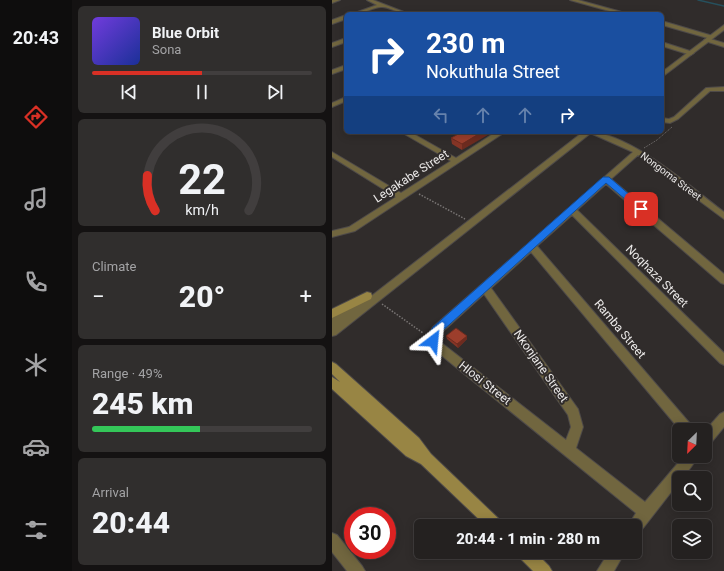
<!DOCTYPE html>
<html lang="en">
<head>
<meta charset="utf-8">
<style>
	body { margin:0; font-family:Roboto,sans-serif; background:#302e2d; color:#f1f3f6; height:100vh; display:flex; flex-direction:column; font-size:15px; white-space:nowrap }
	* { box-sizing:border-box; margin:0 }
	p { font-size:13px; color:#a3a3a5 }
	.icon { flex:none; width:22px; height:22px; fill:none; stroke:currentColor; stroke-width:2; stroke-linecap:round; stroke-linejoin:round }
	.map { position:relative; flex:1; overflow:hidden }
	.sheet { display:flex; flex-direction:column; gap:6px; padding:6px; background:#141212; width:260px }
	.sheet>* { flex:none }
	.top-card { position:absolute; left:12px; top:12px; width:320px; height:122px; border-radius:6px; box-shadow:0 2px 10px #0003,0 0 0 1px #413e3e; background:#1a4fa0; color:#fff; overflow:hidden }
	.needle { width:26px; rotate:204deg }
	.controls { position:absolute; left:340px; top:423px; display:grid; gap:8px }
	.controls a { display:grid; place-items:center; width:40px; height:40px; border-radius:6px; background:#242120; box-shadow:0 2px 10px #0003,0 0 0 1px #413e3e; font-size:20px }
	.speed { position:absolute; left:12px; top:507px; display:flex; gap:8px; font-size:20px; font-weight:700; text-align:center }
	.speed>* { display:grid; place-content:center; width:52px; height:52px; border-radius:50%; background:#242120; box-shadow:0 2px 10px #0003,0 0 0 1px #413e3e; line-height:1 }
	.speed .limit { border:6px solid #d22; background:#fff; color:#111 }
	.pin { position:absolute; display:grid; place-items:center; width:34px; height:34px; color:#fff; margin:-17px; border-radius:8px; box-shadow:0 2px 6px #0006 }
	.me { position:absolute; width:44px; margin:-22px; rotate:29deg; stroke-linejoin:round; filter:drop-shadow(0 0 3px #0008) }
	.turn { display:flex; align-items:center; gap:14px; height:84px; padding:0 16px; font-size:18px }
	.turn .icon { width:52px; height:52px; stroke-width:2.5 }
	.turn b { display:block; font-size:28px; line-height:34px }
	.lanes { display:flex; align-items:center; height:38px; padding:0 16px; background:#0003; justify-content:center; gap:20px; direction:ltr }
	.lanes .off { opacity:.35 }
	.big { font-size:30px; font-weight:800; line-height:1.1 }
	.sheet .card { flex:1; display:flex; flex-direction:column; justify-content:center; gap:6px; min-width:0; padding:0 14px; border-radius:6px; background:#302e2d }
	.sheet .dial { align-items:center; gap:0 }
	.dial svg { height:104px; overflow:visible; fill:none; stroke:#413e3e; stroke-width:7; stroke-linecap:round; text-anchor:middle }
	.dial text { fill:#f1f3f6; stroke:none }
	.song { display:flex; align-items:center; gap:12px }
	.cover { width:48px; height:48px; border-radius:6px; background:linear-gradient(135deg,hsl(260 70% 55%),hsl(230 70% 35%)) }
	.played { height:4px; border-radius:2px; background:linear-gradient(90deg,#d93025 50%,#413e3e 50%) }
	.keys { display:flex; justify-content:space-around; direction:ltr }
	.heat { display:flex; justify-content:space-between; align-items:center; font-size:22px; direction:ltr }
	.charge { height:6px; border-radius:3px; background:linear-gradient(90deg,#34c759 49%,#413e3e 0) }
	.trip { position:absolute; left:82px; top:519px; width:228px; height:40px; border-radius:6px; background:#242120; box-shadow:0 2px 10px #0003,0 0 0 1px #413e3e; font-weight:800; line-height:40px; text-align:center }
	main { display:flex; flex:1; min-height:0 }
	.tab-bar { display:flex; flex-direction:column; width:72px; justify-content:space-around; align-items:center; background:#0e0d0d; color:#a3a3a5 }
	.tab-bar .icon { width:28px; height:28px }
	.tab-bar .on { color:#d93025 }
	.tab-bar b { font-size:18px; color:#f1f3f6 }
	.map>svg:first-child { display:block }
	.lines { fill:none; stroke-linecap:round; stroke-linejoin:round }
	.stream { stroke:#26505d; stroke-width:1.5 }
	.minor-casing { stroke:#4e4a49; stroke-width:2 }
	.tertiary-casing { stroke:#4e4a49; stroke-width:2 }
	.secondary-casing { stroke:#4e4a49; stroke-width:2 }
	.path-far1 { stroke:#797574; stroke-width:1; stroke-dasharray:1 1; stroke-linecap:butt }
	.path { stroke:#797574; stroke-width:1.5; stroke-dasharray:1.5 1.5; stroke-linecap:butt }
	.minor { fill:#71663f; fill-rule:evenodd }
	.tertiary { fill:#71663f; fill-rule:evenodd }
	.secondary { fill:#988544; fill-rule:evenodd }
	.wall { fill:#863526 }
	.shaded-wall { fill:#6d2b1f }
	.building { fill:#9c3e2c; stroke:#6d2b1f }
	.route { fill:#1a73e8; stroke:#114b97 }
	.labels { text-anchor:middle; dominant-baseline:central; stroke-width:4; stroke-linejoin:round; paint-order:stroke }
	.far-street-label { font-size:10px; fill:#ebe9e8; stroke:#302c2b }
	.street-label { font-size:12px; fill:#ebe9e8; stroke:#302c2b }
</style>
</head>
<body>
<main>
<nav class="tab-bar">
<b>20:43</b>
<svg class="icon on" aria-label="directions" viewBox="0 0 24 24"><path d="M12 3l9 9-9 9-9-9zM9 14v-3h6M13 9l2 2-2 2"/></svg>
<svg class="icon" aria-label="music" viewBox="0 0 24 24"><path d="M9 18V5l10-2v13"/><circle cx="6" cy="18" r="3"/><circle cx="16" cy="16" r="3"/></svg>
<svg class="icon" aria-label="phone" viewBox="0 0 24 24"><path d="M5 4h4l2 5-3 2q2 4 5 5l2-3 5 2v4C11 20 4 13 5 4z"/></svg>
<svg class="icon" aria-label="climate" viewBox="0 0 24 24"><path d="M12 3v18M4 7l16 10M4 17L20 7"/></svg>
<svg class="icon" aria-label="car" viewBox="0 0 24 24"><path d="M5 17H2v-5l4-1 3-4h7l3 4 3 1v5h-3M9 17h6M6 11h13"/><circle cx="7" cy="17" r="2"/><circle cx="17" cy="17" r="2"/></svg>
<svg class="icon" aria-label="filters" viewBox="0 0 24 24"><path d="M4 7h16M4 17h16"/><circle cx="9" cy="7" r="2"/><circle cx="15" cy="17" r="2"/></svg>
</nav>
<section class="sheet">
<div class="card">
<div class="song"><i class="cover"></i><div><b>Blue Orbit</b><p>Sona</p></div></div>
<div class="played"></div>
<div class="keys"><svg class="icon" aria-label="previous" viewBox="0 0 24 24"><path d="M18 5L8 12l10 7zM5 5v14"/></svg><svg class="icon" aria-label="pause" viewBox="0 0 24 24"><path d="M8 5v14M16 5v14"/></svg><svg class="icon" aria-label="next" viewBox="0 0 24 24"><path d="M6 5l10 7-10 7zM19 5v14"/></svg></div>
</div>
<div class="card dial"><svg viewBox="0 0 100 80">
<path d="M14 69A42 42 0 1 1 86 69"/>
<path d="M14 69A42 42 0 0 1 8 42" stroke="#d93025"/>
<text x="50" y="56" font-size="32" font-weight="700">22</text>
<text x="50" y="72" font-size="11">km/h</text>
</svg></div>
<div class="card"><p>Climate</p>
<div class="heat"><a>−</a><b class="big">20°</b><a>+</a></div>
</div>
<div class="card"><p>Range · 49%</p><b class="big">245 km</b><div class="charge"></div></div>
<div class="card"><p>Arrival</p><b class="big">20:44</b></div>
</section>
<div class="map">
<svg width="392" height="571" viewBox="0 0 392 571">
	<rect width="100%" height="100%" fill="#302c2b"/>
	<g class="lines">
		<path class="stream" d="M366 0 392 6"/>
		<defs>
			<g id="minor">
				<path d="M0 0H8L0 3Z"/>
				<path d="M35 0H41L77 14C67 14 56 6 49 7 39 8 31 14 20 14L45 5Z"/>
				<path d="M238 0H246L297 14H288Z"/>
				<path d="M14 15V19L0 24V20Z"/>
				<path d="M330 21 381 36 382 37 379 39 330 25Z"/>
				<path d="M14 38V42L0 47V43Z"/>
				<path d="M375 38 392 43V47L373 41 372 40Z"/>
				<path d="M330 42 361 52 362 53 359 55 330 46Z"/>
				<path d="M14 65V69L0 74V70Z"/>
				<path d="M392 87V91H378L346 119 338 123 330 122V118L337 119 342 117 374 88Z"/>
				<path d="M14 97V101L0 107V103Z"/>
				<path d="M69 132H78L124 158 164 132H173L23 231 0 237V231L17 227 64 197 0 157V152L69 193 119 161Z"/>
				<path d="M256 132C297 132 359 187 392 212V219L306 155 279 179 392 274V284L389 283 274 184 245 210 392 353V365L388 363 240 215 205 246 360 426 362 430H348L199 252 159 288 246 409 251 427 244 448 313 502 352 456H367L351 478H347V482L308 532 303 534V526H296L304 513 99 347 95 336 101 327 301 152ZM152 294 236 415 239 427 234 440 107 341 106 337 109 333Z"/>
				<path d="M392 412V427L378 444 373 446V431L388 414Z"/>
				<path d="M0 533 5 535 30 566 33 571H15L0 552Z"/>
				<path d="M277 552H293L282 571H265Z"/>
			</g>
			<g id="tertiary">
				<path d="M392 25V30L330 77V72Z"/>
				<path d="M251 132H260L4 335 0 336V317L24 299 28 298 33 301Z"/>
			</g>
			<g id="secondary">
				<path d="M35 292 39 293 40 296 39 299 0 318V309Z"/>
				<path d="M0 362 4 364 87 438 99 454 169 521 171 526H154L89 464 74 456 0 389V377L8 382 0 374Z"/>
				<path d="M185 552H203L217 566 220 571H201L187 557Z"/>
			</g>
		</defs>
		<use href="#minor" class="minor-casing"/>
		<use href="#tertiary" class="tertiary-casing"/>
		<use href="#secondary" class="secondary-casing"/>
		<path class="path-far1" d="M312 148 325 140 340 127"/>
		<g class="path">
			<path d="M87 194 133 219"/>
			<path d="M50 304 91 333"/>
		</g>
		<use href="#minor" class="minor"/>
		<use href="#tertiary" class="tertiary"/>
		<use href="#secondary" class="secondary"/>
	</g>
	<g class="wall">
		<path d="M130 132V150L120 144 119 138Z"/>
		<path d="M114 336H135V339L126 348 115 339Z"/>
	</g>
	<g class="shaded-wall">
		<path d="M150 132H161L130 150V144Z"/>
		<path d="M135 336V339L126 348 125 344Z"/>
	</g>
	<g class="building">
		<path d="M130 132H150L130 144 119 138Z"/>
		<path d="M124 328 135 336 125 344 114 336Z"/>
	</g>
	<path class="route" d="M271 177H277L312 207V211H307L274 183 108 333 106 336 105 344 101 345 98 344 96 335 101 327Z"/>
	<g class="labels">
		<g class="far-street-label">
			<text transform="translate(339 176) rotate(37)">Nongoma Street</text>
		</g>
		<g class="street-label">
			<text transform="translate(79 176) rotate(-33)">Legakabe Street</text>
			<text transform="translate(325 276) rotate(45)">Noqhaza Street</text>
			<text transform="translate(288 329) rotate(50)">Ramba Street</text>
			<text transform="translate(209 366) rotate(55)">Nkonjane Street</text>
			<text transform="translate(153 383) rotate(38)">Hlosi Street</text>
		</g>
	</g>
</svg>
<div class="controls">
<a><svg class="needle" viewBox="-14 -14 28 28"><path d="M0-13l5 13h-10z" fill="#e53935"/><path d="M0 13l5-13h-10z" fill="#a3a3a5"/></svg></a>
<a><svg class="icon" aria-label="search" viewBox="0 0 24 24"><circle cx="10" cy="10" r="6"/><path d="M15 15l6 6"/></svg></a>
<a><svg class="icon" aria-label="layers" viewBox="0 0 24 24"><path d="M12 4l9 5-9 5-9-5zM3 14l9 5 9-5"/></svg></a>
</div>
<div class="speed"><div class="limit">30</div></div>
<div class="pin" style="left:309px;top:209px;background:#d93025"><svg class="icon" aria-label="arrive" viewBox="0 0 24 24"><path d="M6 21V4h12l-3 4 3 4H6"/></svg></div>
<svg class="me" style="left:101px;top:341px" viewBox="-20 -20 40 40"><path d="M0-17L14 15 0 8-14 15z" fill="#1a73e8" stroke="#fff" stroke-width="4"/></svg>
<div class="trip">20:44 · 1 min · 280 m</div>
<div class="top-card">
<div class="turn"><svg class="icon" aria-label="right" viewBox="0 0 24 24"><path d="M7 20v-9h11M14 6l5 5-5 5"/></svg><div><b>230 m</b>Nokuthula Street</div></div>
<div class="lanes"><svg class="icon off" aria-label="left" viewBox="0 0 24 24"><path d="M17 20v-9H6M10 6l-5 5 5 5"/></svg><svg class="icon off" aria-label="ahead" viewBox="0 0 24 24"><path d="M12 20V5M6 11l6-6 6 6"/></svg><svg class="icon off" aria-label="ahead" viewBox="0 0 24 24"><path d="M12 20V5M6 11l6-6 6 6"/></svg><svg class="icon" aria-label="right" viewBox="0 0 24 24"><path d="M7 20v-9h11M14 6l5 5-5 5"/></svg></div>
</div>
</div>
</main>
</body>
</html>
